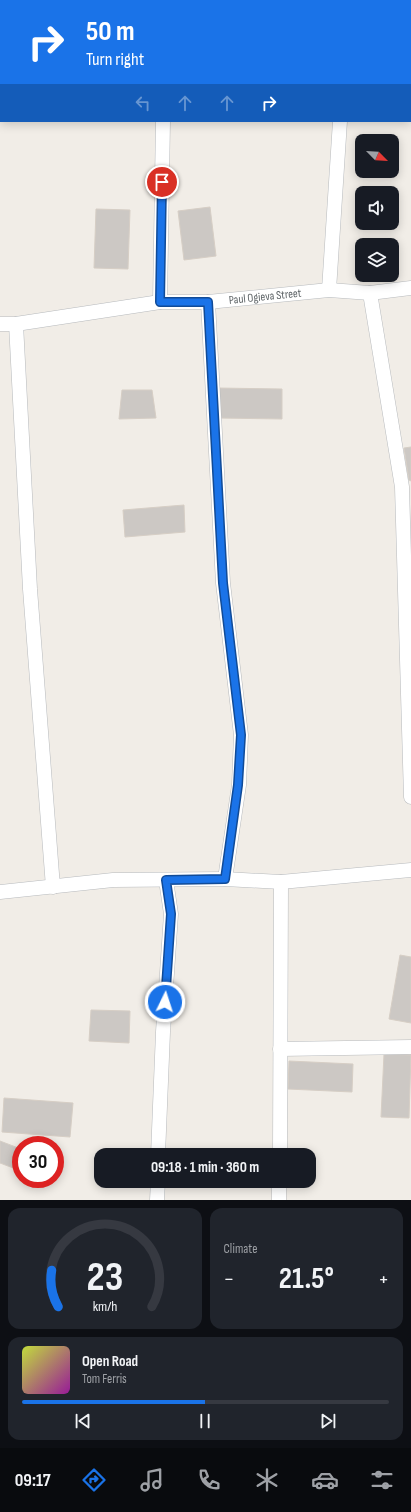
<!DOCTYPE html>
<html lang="en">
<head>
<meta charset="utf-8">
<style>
	body { margin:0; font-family:"Sofia Sans Condensed",sans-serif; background:#20242c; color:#f1f3f6; height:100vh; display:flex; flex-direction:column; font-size:15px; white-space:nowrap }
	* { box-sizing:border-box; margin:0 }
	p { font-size:13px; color:#9ea1a6 }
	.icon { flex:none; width:22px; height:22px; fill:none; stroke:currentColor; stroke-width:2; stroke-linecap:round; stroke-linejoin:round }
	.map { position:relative; height:1200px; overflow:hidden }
	.details { display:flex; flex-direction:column; gap:8px; padding:8px; background:#0d0f14; flex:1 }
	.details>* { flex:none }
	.guide { position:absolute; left:0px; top:0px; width:411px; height:122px; box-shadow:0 2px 10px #0003; background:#1a73e8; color:#fff; overflow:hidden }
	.needle { width:26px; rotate:114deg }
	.fabs { position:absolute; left:355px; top:134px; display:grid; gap:8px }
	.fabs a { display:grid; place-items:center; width:44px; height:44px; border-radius:8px; background:#171b24; box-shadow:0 2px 10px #0003; font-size:20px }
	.speed { position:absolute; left:12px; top:1136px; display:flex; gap:8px; font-size:20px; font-weight:700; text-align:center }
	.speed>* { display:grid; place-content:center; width:52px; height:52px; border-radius:50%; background:#171b24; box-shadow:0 2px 10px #0003; line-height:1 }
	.speed .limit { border:6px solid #d22; background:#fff; color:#111 }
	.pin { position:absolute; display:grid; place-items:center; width:34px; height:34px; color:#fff; margin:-17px; border:2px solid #fff; border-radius:50%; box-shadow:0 1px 4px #0007 }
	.me { position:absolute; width:44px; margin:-22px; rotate:4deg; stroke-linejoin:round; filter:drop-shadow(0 0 3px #0008) }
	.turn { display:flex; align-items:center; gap:14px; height:84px; padding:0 20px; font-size:18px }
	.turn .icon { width:52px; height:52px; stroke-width:2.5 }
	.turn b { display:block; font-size:28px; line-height:34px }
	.lanes { display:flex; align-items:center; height:38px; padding:0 20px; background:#0003; justify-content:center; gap:20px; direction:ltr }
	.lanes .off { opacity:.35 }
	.big { font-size:30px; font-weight:700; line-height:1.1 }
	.details .widget { flex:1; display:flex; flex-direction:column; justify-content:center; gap:6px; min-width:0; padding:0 14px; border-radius:12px; background:#20242c }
	.details .dial { align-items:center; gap:0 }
	.dial svg { height:104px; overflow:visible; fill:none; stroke:#363941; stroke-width:7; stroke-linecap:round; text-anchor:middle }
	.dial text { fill:#f1f3f6; stroke:none }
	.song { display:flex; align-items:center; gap:12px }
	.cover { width:48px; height:48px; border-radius:6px; background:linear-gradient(135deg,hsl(70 70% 55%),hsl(300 70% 35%)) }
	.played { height:4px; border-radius:2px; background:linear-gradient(90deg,#1a73e8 50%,#363941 50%) }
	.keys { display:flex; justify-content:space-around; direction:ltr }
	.heat { display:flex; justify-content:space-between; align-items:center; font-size:22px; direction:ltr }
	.details .tiles { flex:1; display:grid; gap:8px; grid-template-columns:1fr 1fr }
	.widget:last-child { grid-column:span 2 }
	.trip { position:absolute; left:94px; top:1148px; width:222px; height:40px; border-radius:12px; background:#171b24; box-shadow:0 2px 10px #0003; font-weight:700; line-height:40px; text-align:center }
	.dock { display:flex; height:64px; justify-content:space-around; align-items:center; background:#090b0e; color:#9ea1a6 }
	.dock .icon { width:28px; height:28px }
	.dock .on { color:#1a73e8 }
	.dock b { font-size:18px; color:#f1f3f6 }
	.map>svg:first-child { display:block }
	.building { fill:#ccc8c4; stroke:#d6cec5 }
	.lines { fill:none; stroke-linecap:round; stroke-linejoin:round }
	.street-casing { stroke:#b7babd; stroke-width:15 }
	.street { stroke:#fff; stroke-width:14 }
	.route-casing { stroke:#114b97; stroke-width:10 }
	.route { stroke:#1a73e8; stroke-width:7 }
	.labels { text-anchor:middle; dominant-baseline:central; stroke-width:4; stroke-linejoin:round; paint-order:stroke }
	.street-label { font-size:12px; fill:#5e6467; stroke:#fff }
</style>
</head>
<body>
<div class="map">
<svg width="411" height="1200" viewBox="0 0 411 1200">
	<rect width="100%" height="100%" fill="#f1ede7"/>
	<g class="building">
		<path d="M210 207 216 256 184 260 178 211Z"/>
		<path d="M96 209 130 210 128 269 94 268Z"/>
		<path d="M218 388 282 389V419L218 418Z"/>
		<path d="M122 390H152L156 418 119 419Z"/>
		<path d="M411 447V481L409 480 404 448Z"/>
		<path d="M184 505 185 532 125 537 123 510Z"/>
		<path d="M400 955 411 957V1023L389 1019Z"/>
		<path d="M91 1010 130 1011 129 1043 89 1041Z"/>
		<path d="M384 1054 411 1055 409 1118 381 1117Z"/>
		<path d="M289 1061 353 1064 352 1092 288 1089Z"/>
		<path d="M4 1098 73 1103 70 1137 2 1132Z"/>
		<path d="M0 1141 21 1149V1156L16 1169 0 1163Z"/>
	</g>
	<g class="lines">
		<defs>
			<g id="street">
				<path d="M165 1V0"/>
				<path d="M347 1V0"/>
				<path d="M329 290 340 121"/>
				<path d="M370 293 402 487 411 797"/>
				<path d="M160 302 163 121"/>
				<path d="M208 302 223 583 241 735 239 785 225 879"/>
				<path id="s1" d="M0 324H16L160 302H208L329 290 370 293 411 288"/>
				<path d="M16 324 30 589 53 887"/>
				<path d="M0 892 113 880 225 879 281 882 411 870"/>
				<path d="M280 1049 411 1047"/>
				<path d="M158 1155 163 1032 171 914 166 880"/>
				<path d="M280 1155 281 882"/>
				<path d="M157 1200 158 1181"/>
				<path d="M279 1200V1181"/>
			</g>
		</defs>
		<use href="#street" class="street-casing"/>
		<use href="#street" class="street"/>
	</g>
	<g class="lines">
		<defs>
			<path id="route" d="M162 182 160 302H208L223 583 241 735 238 785 225 879 166 880 171 914 165 1002"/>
		</defs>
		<use href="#route" class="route-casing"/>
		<use href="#route" class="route"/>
	</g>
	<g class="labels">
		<g class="street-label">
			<text stroke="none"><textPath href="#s1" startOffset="267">Paul Ogieva Street</textPath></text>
		</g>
	</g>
</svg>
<div class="fabs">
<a><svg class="needle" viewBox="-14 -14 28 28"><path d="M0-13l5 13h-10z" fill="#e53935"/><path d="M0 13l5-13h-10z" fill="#9ea1a6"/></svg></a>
<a><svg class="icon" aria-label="sound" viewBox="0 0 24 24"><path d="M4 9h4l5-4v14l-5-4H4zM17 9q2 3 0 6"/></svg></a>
<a><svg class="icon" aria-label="layers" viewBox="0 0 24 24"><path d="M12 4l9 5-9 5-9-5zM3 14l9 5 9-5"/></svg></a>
</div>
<div class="speed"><div class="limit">30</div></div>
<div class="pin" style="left:162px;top:182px;background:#d93025"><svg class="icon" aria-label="arrive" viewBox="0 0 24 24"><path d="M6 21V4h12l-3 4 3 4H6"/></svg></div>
<svg class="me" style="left:165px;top:1002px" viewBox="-20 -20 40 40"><circle r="17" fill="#1a73e8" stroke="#fff" stroke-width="3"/><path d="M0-11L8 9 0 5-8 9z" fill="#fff"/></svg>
<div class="trip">09:18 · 1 min · 360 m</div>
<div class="guide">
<div class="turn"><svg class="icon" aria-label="right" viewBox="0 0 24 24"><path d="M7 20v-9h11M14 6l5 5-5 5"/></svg><div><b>50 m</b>Turn right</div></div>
<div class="lanes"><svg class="icon off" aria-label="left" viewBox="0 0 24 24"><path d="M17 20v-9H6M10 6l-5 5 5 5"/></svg><svg class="icon off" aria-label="ahead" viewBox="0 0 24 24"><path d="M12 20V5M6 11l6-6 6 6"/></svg><svg class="icon off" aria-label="ahead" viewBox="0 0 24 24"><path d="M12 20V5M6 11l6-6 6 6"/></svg><svg class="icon" aria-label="right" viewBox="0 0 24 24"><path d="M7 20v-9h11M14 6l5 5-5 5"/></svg></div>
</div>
</div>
<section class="details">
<div class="tiles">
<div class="widget dial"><svg viewBox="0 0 100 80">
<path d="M14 69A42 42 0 1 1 86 69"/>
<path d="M14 69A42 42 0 0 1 9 41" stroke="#1a73e8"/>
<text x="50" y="56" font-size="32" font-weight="700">23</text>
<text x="50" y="72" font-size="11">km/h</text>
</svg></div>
<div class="widget"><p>Climate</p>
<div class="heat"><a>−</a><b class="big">21.5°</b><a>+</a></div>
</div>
<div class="widget">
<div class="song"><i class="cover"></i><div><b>Open Road</b><p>Tom Ferris</p></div></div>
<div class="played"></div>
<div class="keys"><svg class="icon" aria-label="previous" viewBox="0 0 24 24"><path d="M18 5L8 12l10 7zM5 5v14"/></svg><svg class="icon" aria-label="pause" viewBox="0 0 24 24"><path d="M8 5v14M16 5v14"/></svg><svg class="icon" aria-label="next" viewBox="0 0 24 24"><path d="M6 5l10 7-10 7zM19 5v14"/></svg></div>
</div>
</div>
</section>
<nav class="dock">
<b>09:17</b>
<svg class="icon on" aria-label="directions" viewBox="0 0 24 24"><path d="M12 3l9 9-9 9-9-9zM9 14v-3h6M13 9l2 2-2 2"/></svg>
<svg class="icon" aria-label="music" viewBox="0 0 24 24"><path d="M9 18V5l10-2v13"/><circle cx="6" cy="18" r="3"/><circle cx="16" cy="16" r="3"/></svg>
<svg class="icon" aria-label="phone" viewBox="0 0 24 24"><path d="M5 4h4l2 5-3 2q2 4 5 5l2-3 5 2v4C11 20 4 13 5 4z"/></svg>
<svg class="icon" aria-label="climate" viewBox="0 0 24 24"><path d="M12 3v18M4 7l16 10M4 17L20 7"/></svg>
<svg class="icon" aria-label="car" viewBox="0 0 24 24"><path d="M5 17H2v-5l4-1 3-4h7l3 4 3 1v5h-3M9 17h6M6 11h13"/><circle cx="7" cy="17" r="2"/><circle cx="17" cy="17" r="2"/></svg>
<svg class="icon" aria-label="filters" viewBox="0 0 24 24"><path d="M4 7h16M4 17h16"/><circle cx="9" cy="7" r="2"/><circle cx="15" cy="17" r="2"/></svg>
</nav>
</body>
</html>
